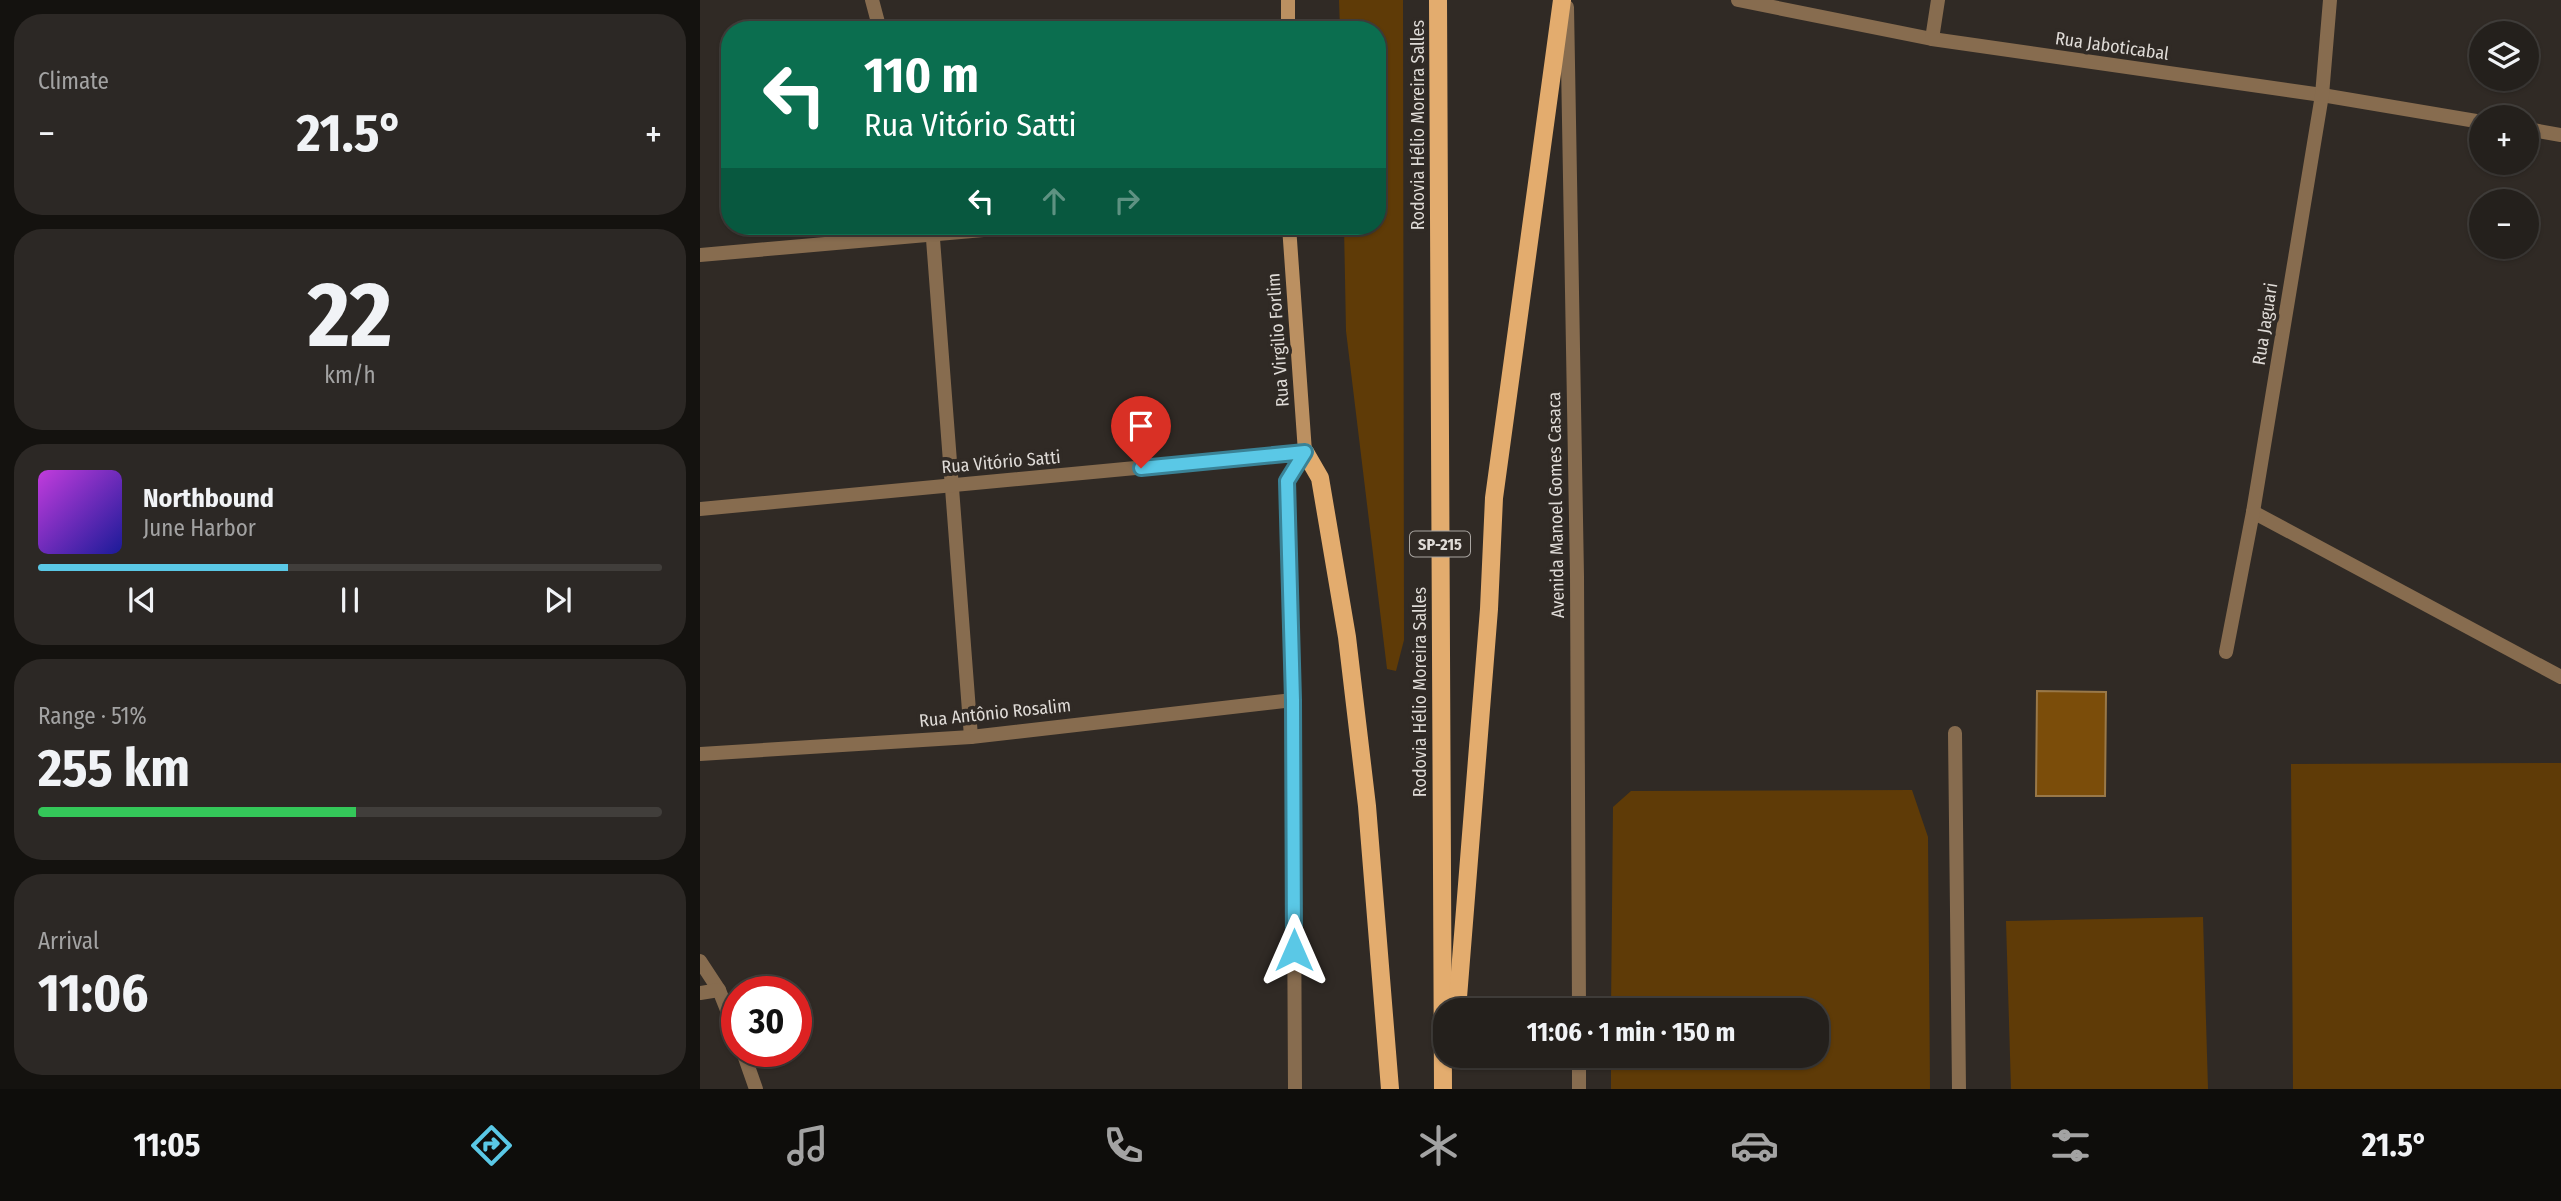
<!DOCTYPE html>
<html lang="en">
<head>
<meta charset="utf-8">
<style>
	body { margin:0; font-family:"Fira Sans Condensed",sans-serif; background:#2c2825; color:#f1f3f6; height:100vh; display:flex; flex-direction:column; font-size:26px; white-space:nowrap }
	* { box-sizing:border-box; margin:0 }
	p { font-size:23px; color:#a3a3a3 }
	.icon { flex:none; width:38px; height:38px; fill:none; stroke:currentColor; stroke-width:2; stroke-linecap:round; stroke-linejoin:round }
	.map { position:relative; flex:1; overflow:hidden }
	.details { display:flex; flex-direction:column; gap:14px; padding:14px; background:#14120f; width:700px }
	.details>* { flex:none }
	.top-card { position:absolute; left:21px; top:21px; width:665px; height:214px; border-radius:28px; box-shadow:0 2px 5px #0004,0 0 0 2px #413e3b; background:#0b6e4f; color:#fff; overflow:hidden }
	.tools { position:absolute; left:1769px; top:21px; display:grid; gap:14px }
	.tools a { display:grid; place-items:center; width:70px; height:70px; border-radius:50%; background:#24201c; box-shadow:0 2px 5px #0004,0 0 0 2px #413e3b; font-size:35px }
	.speed { position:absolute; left:21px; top:976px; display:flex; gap:14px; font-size:35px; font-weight:700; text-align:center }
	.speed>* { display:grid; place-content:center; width:91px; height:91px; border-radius:50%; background:#24201c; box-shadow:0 2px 5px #0004,0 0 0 2px #413e3b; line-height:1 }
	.speed .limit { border:10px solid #d22; background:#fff; color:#111 }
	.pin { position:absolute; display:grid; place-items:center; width:60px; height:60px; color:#fff; margin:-72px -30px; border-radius:50% 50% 50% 0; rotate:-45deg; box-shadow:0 0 7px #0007 }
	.pin .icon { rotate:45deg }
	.me { position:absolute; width:77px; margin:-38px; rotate:0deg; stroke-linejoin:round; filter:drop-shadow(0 0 5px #0008) }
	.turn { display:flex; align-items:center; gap:24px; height:147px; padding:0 28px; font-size:32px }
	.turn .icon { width:91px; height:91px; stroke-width:2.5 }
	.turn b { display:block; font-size:49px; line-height:60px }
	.lanes { display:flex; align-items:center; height:66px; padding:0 28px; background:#0003; justify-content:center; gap:35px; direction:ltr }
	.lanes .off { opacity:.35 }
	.big { font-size:52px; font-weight:700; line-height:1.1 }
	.details .widget { flex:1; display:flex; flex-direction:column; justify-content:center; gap:10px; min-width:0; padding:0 24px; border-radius:28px; background:#2c2825 }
	.details .dial { align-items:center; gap:0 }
	.dial b { font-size:91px; line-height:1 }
	.song { display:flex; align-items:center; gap:21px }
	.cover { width:84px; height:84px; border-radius:10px; background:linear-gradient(135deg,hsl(290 70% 55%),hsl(240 70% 35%)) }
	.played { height:7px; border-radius:4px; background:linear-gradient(90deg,#5ac8e6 40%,#413e3b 40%) }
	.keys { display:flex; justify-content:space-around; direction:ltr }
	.heat { display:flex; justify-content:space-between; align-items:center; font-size:38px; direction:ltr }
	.charge { height:10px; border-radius:5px; background:linear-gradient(90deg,#34c759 51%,#413e3b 0) }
	.trip { position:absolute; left:733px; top:998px; width:396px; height:70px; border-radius:28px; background:#24201c; box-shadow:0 2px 5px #0004,0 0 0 2px #413e3b; font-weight:700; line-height:70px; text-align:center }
	.tab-bar { display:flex; height:112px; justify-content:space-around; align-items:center; background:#0e0d0b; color:#a3a3a3 }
	.tab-bar .icon { width:49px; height:49px }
	.tab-bar .current { color:#5ac8e6 }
	.tab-bar b { font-size:32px; color:#f1f3f6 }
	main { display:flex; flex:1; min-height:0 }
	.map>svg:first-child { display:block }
	.green { fill:#5f3b07 }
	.water { fill:#7b4d0a; stroke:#997848; stroke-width:2 }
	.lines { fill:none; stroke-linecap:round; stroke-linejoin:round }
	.minor { stroke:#876c4f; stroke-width:14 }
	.secondary { stroke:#bb9061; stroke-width:14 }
	.primary { stroke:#e3ac6e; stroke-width:18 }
	.route-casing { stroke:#3a8296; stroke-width:18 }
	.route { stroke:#5ac8e6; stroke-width:12 }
	.labels { text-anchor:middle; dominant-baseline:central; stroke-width:7; stroke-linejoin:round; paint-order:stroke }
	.shield { fill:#302a25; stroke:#aaa6a2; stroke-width:2 }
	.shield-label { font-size:16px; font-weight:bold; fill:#dfdbd7 }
	.street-label { font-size:18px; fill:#dfdbd7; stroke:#302a25 }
</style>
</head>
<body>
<main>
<section class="details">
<div class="widget"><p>Climate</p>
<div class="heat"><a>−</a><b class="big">21.5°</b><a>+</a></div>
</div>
<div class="widget dial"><b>22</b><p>km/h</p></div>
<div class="widget">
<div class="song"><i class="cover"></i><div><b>Northbound</b><p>June Harbor</p></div></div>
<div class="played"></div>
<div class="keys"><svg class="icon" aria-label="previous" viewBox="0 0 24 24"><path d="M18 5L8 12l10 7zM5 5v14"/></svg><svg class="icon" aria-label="pause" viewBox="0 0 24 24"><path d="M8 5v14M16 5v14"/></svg><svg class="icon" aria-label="next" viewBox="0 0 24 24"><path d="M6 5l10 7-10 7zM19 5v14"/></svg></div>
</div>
<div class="widget"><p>Range · 51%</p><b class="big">255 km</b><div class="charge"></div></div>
<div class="widget"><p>Arrival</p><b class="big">11:06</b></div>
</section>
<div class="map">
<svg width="1861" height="1089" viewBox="0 0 1861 1089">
	<rect width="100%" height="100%" fill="#302a25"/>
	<g class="green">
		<path d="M639 0H703L704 640 696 671 687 669 646 331 644 226H677V30H640Z"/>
		<path d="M1861 763V1089H1593L1591 764Z"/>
		<path d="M1212 790 1228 837 1230 1089H911V1055H1116V1010H911L913 807 931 791Z"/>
		<path d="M1503 917 1508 1089H1311L1306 921Z"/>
	</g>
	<path class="water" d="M1337 691 1406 692 1405 796H1336Z"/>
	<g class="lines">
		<g class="minor">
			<path d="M172 0 180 30"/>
			<path d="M1038 0 1232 39 1622 95 1782 122"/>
			<path d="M867 7 877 576 879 1010"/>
			<path d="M1232 39 1238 0"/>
			<path d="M1827 129 1861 135"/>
			<path d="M232 226 271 737"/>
			<path d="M0 255 329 226"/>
			<path d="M0 509 605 452"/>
			<path d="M1553 512 1861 677"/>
			<path d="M1526 652 1553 512 1622 95 1630 0"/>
			<path d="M1255 733 1259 1089"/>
			<path d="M0 754 271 737 593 700"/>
			<path d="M0 961 19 990 37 1035"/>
			<path d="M0 993 19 990"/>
			<path d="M43 1052 56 1089"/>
			<path d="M879 1055V1089"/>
			<path d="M595 1089 593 700 587 481 605 452"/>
		</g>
		<g class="secondary">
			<path d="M588 30V0"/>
			<path d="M589 226 605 452"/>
		</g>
		<g class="primary">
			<path d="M738 0 743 1089"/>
			<path d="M605 452 620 478 647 637 667 806 690 1089"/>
			<path d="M757 1010 789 609 794 498 862 0"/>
		</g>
	</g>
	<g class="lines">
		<defs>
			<path id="route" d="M441 468 605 452 587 481 593 700 594 950"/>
		</defs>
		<use href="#route" class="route-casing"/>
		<use href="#route" class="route"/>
	</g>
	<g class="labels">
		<rect class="shield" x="710" y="531.5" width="60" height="25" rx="5"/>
		<g class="shield-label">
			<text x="740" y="544">SP-215</text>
		</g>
		<g class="street-label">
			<text transform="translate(1412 46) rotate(8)">Rua Jaboticabal</text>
			<text transform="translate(718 125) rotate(-90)">Rodovia Hélio Moreira Salles</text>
			<text transform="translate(1565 324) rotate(-81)">Rua Jaguari</text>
			<text transform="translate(578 340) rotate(-94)">Rua Virgilio Forlim</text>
			<text transform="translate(301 462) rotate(-5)">Rua Vitório Satti</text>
			<text transform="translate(856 505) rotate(-91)">Avenida Manoel Gomes Casaca</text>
			<text transform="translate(720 692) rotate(-90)">Rodovia Hélio Moreira Salles</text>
			<text transform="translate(295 713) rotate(-6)">Rua Antônio Rosalim</text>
		</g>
	</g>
</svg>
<div class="tools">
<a><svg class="icon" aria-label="layers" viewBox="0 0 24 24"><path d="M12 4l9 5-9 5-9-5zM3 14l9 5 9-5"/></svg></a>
<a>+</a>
<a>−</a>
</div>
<div class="speed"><div class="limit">30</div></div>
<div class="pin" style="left:441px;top:468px;background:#d93025"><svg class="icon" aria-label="arrive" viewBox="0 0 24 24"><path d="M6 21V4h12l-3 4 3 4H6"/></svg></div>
<svg class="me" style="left:594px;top:950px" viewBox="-20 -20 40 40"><path d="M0-17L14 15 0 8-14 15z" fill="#5ac8e6" stroke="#fff" stroke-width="4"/></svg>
<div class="trip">11:06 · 1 min · 150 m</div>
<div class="top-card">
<div class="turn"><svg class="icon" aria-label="left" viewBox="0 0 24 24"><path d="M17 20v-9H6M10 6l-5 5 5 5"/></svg><div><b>110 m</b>Rua Vitório Satti</div></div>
<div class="lanes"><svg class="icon" aria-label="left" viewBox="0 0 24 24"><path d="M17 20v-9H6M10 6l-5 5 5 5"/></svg><svg class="icon off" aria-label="ahead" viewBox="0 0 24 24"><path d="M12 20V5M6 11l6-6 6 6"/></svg><svg class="icon off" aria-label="right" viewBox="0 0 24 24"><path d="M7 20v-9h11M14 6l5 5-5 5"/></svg></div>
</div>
</div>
</main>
<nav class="tab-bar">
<b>11:05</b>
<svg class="icon current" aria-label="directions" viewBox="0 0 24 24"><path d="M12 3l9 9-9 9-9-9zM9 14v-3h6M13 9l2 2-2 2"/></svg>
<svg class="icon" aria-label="music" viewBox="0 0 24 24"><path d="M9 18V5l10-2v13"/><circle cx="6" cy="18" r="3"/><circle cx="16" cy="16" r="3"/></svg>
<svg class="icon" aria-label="phone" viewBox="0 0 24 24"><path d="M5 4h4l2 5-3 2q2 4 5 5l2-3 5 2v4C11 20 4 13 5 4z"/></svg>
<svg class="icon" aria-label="climate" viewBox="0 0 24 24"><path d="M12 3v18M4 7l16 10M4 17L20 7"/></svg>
<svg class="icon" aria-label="car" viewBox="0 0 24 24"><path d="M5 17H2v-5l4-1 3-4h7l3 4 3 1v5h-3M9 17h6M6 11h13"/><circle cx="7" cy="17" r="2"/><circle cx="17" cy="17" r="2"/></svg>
<svg class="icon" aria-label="filters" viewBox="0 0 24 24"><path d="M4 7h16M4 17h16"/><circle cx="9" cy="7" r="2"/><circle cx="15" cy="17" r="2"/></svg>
<b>21.5°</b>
</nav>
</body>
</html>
